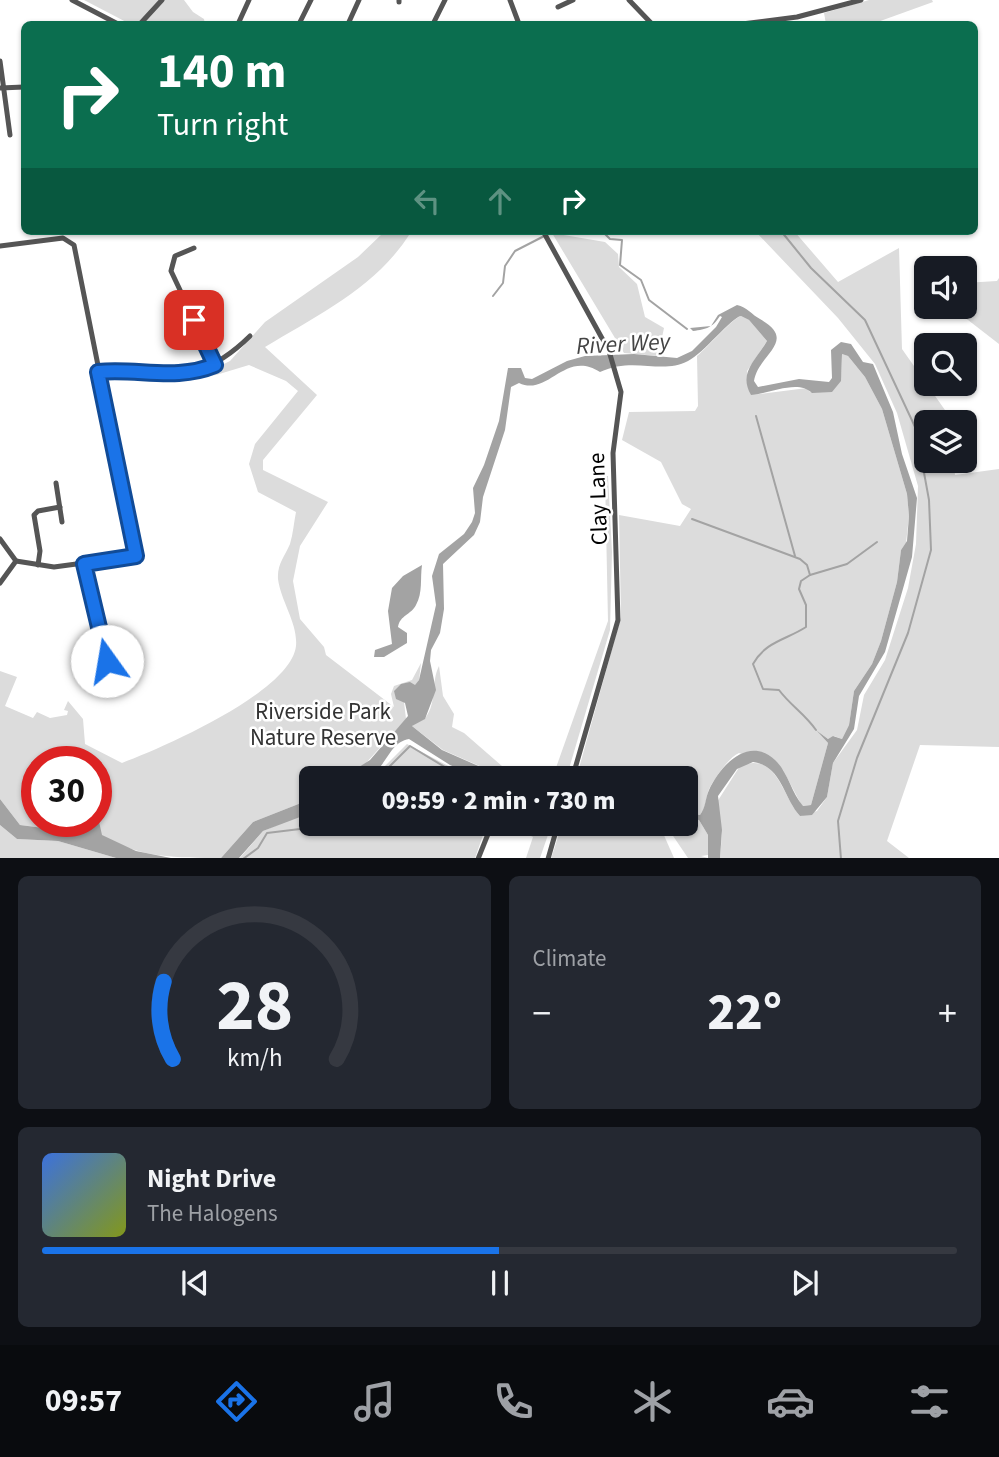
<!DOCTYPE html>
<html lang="en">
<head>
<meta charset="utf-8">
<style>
	body { margin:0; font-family:"Source Sans 3",sans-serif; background:#242831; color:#f1f3f6; height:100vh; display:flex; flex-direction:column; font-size:26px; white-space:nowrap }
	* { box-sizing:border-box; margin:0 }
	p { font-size:23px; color:#9ea1a6 }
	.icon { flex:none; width:38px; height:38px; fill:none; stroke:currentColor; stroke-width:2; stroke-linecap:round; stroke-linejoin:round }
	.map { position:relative; height:858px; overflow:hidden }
	.sheet { display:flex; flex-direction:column; gap:18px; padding:18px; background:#0d0f14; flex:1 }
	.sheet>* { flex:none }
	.banner { position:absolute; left:21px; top:21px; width:957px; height:214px; border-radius:10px; box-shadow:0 2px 5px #0004; background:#0b6e4f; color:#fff; overflow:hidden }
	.buttons { position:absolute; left:914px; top:256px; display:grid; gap:14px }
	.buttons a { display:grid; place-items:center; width:63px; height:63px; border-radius:10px; background:#171b24; box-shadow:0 2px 5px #0004; font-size:35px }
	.speed { position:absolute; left:21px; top:746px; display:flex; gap:14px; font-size:35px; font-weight:700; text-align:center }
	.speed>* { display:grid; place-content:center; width:91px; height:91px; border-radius:50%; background:#171b24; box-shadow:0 2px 5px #0004; line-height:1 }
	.speed .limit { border:10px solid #d22; background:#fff; color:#111 }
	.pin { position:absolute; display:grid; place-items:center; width:60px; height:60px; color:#fff; margin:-30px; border-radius:14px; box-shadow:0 4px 10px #0006 }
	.me { position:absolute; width:77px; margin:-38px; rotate:347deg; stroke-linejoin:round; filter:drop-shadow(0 0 5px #0008) }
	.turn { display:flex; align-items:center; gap:24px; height:147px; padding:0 21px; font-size:32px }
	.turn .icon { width:91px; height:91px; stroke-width:2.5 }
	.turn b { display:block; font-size:49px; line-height:60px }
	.lanes { display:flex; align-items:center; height:66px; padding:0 21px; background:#0003; justify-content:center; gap:35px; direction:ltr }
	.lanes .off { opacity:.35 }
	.big { font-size:52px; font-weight:800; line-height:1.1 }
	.sheet .card { flex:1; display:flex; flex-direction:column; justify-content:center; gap:10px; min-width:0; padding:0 24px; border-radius:10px; background:#242831 }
	.sheet .dial { align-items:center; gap:0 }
	.dial svg { height:182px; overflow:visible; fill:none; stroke:#363941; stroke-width:7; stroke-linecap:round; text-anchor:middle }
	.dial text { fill:#f1f3f6; stroke:none }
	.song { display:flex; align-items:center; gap:21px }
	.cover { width:84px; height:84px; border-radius:10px; background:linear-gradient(135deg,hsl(220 70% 55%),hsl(70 70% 35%)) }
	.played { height:7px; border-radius:4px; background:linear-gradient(90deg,#1a73e8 50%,#363941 50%) }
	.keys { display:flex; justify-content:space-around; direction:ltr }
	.heat { display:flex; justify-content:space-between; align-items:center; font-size:38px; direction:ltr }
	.sheet .tiles { flex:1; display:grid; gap:18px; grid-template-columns:1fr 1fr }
	.card:last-child { grid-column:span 2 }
	.trip { position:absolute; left:299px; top:766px; width:399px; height:70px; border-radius:10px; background:#171b24; box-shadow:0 2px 5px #0004; font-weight:800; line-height:70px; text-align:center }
	.tabs { display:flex; height:112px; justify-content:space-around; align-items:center; background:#090b0e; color:#9ea1a6 }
	.tabs .icon { width:49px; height:49px }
	.tabs .active { color:#1a73e8 }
	.tabs b { font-size:32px; color:#f1f3f6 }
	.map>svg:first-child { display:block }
	.green { fill:#dcdcdc }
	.water { fill:#a3a3a3 }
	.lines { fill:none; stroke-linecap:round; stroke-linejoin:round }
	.stream { stroke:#a3a3a3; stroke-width:2 }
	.minor { stroke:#555; stroke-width:5 }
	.route-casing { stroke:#114b97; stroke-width:18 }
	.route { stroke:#1a73e8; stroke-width:12 }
	.labels { text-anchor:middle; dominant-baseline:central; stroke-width:5; stroke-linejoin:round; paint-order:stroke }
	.street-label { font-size:23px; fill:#000; stroke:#fff }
	.park-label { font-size:23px; fill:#333; stroke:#fff }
	.water-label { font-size:24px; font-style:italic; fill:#444; stroke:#fff }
</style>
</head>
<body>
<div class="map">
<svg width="999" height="859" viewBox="0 0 999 859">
	<rect width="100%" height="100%" fill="#fff"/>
	<g class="green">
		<path d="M84 0H184L193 12 204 19 205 24H130Z"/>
		<path d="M869 0H932L933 2 872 24H826L824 13Z"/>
		<path d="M379 231 411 232C377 287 318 315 265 347L317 395 263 460V470L328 502 300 546 293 581 300 619 324 647 326 655 394 707 391 694 394 686 412 680 421 663 419 680 404 702 406 719 366 763 340 779H312L311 795 301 803 253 822 221 858C178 858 138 858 101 835L96 808V761H37V821H84V833L20 825 0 799V671L17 677 5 706 33 718 37 712 50 718 67 715 68 711 64 710 68 701 83 719 85 744 122 763C162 748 291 692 296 646 298 623 281 602 278 579 277 564 285 556 290 544 293 534 294 522 296 512L258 492 249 464 255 444 298 391 286 381 249 365 216 375 195 378 230 361 265 322 358 257 382 234Z"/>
		<path d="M755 231H794L838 282 899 248 902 349 952 420 926 422V460H954L955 475 999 469V747L920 745 887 841 909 858H720L722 834 717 802 740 766C777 751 782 796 800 816L817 811 827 797 833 763 857 730 864 695 885 660 908 588 916 544 918 486 897 413 875 364 838 318Z"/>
		<path d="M552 233 605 242 618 254 619 267 637 284 645 317 664 328 658 356 624 353Z"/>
		<path d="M999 278V344L959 313 955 306H964V283L997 281Z"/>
		<path d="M741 316 749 320 767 341 747 371 751 395 807 388 810 392H826L841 377 842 354 848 356 865 377 882 409 907 494 909 516 906 543 901 550 897 582 881 641 872 664 854 691 849 725 842 739 834 736 828 739 816 730 828 743 811 805 802 806 783 770 739 753C728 758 715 778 709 789 705 799 707 807 699 816L686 814V779H576L621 617 619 515 680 526 691 509 682 504 661 462 622 440 629 412 695 411 698 406 697 356C706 349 734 317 741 316Z"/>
		<path d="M605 476H608L612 552 610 630 566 779H552L608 621Z"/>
		<path d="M439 666 443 696 454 714 452 727 464 733 510 773 507 778 443 750 412 726C416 722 423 721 426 717 437 702 431 681 439 666Z"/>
		<path d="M407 744 465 775 464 779H372Z"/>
		<path d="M311 811 312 824H487L475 858 239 859 263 831Z"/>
		<path d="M686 818 699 820 708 835V855L701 856 708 858H688L665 824H686Z"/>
		<path d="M519 824 549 832 540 858H526L533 837 518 829Z"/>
		<path d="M562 824H659L674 858 551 859Z"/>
		<path d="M0 825 17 839 58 841 116 858H0Z"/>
	</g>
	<g class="water">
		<path d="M737 305C747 307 752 315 760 319 799 341 758 354 754 381L758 387 799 379 829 382 832 378 831 350 841 342 851 344 863 362 873 364 893 412 902 454 917 498 912 557 885 652 859 696 854 729 833 763 827 797 812 815 800 816C783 797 782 766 753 762L737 769 718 796 722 830 720 858H708V835L699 820 686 818V814L700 815C706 807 705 799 709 790 720 766 748 735 775 760 788 772 791 792 803 806L811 805 828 743 816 730 828 739 833 736 842 739 849 725 854 691 872 664 881 641 897 582 901 550 907 541 909 516 907 494 882 409 865 377 848 356 842 354 841 381 832 392 812 393C798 379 769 394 751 395 738 373 756 360 767 341L749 320 741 316C732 317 703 354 688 361 661 375 634 356 600 372 565 349 548 397 519 383L511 387 505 430 483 497 480 522 474 535 443 564 444 609 440 633 431 650 430 661 436 690 425 719 412 726 442 750 508 779H482L450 765 409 739C389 742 386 769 368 777 361 781 348 779 340 779L370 760 408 716 405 703 396 699 394 691 401 684 410 682 415 685 419 680 436 605 432 576 439 554 464 534 472 522 475 513 473 488 484 465 499 421 508 368H521L525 378 532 379 567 361 585 356 634 354 677 358 692 351 716 327 722 317 720 316C712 328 707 329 693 331L690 328 711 326 718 315Z"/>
		<path d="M422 565C420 578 423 593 416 605 411 615 400 615 398 627L407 633V643L384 657H374L375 650 392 644 388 611 392 588 403 576Z"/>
		<path d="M311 795V811L308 814 263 831 239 858H221L253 822 301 803Z"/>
		<path d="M0 799 20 825 83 833 84 821H96V808L102 835 136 851 171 858H116L58 841 17 839 0 825Z"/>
	</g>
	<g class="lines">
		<g class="stream">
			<path d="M602 231 610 239 622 240 620 265 641 280 649 300 687 329"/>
			<path d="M781 231 811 268 865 320 916 429 929 500 931 550 908 633 857 758 838 821 841 859"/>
			<path d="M493 296 503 283 505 266 515 251 554 231"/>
			<path d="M756 416 795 556"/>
			<path d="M692 519 800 559 807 565 810 575"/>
			<path d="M816 730C805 714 790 705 779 690L763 689 753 664C766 641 786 640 806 627V605L799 589 801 581 810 575 847 564 877 542"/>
			<path d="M377 779 410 746 463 778"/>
			<path d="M46 859H51"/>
			<path d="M78 859H80"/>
			<path d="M243 859 258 848 267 833 300 829 312 823"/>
		</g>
		<g class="minor">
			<path d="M72 0 118 24"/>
			<path d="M399 0V2"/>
			<path d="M510 0 519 24"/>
			<path d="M629 0 652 24"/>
			<path d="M558 7 573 0"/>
			<path d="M140 24 162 0"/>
			<path d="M238 24 249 0"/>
			<path d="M299 24 311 0"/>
			<path d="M348 24 359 0"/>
			<path d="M433 24 445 0"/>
			<path d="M742 24 797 17 861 0"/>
			<path d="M0 61 10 135"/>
			<path d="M0 88 24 87"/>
			<path d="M543 231 609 351 621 392 613 453 618 620 572 779"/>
			<path d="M0 246 63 238 74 245 136 556 54 567 16 561"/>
			<path d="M194 248 175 256 171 271 215 364"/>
			<path d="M98 372C166 366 193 392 250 336"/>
			<path d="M56 483 62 522"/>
			<path d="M0 539 16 561"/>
			<path d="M84 564 107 661"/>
			<path d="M38 565 40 551 34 515 38 511 60 507"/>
			<path d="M0 583 16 561"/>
			<path d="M532 824 556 832"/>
			<path d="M478 859 492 824"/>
			<path d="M548 859 558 824"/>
		</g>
	</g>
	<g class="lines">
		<defs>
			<path id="route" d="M107 661 84 564 136 556 98 372C138 368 177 381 215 365L194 320"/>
		</defs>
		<use href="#route" class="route-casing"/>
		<use href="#route" class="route"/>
	</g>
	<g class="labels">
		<g class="street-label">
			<text transform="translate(598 499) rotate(-92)">Clay Lane</text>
		</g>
		<g class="park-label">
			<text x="323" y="711">Riverside Park<tspan x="323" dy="26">Nature Reserve</tspan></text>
		</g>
		<g class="water-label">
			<text transform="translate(623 344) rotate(-3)">River Wey</text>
		</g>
	</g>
</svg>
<div class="buttons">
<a><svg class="icon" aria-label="sound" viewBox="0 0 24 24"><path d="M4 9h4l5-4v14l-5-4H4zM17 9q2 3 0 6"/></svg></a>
<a><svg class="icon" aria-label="search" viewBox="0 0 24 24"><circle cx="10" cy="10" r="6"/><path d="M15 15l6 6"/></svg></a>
<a><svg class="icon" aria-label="layers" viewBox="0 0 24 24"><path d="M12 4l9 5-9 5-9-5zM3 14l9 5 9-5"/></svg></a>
</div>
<div class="speed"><div class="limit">30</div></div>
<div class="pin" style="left:194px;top:320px;background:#d93025"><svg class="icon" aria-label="arrive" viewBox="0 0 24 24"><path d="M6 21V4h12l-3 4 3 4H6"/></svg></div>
<svg class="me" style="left:107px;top:661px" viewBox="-20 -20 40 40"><circle r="19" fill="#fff"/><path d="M0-13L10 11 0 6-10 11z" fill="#1a73e8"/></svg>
<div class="trip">09:59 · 2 min · 730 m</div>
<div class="banner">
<div class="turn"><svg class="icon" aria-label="right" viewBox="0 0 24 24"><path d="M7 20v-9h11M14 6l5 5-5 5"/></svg><div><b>140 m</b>Turn right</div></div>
<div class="lanes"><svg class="icon off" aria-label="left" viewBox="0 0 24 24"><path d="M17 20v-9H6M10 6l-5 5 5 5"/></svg><svg class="icon off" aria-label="ahead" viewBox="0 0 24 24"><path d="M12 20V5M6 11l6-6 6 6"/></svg><svg class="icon" aria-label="right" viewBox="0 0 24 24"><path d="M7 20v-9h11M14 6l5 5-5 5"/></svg></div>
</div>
</div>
<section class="sheet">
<div class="tiles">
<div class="card dial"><svg viewBox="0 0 100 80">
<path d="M14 69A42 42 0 1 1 86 69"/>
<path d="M14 69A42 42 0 0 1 10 35" stroke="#1a73e8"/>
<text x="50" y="56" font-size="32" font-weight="700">28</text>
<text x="50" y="72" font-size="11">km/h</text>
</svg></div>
<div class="card"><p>Climate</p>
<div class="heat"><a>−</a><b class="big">22°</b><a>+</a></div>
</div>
<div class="card">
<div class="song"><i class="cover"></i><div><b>Night Drive</b><p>The Halogens</p></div></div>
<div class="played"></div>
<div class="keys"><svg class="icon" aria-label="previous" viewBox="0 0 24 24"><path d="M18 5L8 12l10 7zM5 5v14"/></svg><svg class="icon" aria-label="pause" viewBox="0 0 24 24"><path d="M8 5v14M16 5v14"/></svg><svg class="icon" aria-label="next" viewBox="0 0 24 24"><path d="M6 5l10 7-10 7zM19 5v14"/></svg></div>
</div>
</div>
</section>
<nav class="tabs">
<b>09:57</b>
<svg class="icon active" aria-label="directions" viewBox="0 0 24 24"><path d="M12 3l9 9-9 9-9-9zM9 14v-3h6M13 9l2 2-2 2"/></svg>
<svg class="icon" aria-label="music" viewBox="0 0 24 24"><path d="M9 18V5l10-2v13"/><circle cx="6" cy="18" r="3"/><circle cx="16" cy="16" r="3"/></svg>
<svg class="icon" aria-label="phone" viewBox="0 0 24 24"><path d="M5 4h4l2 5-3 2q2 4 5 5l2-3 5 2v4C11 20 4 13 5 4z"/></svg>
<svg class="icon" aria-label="climate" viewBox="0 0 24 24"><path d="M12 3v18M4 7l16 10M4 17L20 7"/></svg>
<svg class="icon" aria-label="car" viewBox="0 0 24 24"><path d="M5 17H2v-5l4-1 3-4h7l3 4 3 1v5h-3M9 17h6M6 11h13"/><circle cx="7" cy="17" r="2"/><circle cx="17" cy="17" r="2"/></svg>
<svg class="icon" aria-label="filters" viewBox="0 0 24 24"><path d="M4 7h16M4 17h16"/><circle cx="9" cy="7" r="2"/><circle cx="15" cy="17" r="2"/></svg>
</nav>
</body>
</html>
